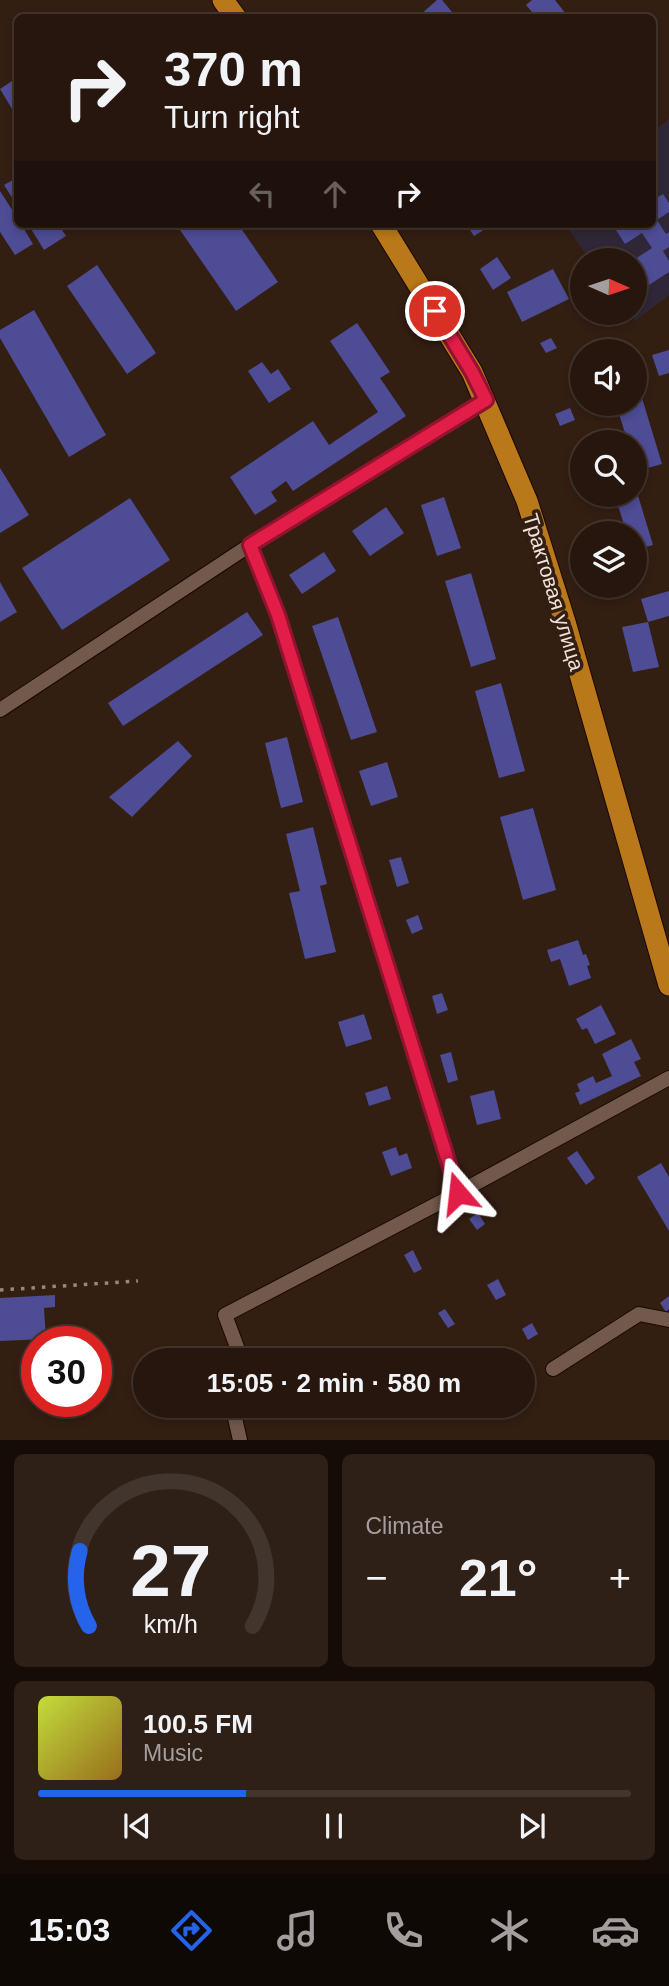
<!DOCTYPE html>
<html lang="en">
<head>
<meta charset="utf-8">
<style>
	body { margin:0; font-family:Helvetica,sans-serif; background:#2e1f17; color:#f1f3f6; height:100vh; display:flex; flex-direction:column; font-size:26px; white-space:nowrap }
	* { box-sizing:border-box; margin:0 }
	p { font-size:23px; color:#a49f9e }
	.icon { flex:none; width:38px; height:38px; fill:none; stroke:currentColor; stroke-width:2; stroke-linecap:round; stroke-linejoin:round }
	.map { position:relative; height:1440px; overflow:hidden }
	.details { display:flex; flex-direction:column; gap:14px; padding:14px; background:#150c08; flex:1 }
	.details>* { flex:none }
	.hud { position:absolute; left:14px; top:14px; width:642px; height:214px; border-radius:10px; box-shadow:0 4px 10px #0003,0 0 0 2px #42352e; background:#26160e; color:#f1f3f6; overflow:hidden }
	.needle { width:46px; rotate:93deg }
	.buttons { position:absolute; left:570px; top:248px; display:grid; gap:14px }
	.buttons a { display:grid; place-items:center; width:77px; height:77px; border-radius:50%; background:#26160e; box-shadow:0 4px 10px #0003,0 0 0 2px #42352e; font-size:35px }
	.speed { position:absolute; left:21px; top:1326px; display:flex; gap:14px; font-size:35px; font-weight:700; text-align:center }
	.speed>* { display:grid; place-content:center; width:91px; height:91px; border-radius:50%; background:#26160e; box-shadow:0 4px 10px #0003,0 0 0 2px #42352e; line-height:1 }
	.speed .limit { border:10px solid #d22; background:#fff; color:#111 }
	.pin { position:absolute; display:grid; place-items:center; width:60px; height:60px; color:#fff; margin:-30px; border:4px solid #fff; border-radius:50%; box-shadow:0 2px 7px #0007 }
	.me { position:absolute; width:77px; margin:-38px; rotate:343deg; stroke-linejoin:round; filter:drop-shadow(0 0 5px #0008) }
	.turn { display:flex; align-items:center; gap:24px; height:147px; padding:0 35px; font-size:32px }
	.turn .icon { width:91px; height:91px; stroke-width:2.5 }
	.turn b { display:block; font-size:49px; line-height:60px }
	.lanes { display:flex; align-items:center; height:66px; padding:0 35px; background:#0003; justify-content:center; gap:35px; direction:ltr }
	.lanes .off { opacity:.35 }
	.big { font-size:52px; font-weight:700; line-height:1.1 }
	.details .widget { flex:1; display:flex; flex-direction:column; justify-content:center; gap:10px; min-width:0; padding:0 24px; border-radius:10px; background:#2e1f17 }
	.details .dial { align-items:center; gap:0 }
	.dial svg { height:182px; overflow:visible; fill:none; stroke:#42352e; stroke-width:7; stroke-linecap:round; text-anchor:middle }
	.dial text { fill:#f1f3f6; stroke:none }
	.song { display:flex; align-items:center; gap:21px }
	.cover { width:84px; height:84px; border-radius:10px; background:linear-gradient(135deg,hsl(70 70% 55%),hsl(40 70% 35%)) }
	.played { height:7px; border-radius:4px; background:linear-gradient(90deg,#2563eb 35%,#42352e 35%) }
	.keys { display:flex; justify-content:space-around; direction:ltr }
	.heat { display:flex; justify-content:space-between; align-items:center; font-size:38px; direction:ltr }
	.details .tiles { flex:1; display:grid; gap:14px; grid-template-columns:1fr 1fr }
	.widget:last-child { grid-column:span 2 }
	.trip { position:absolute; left:133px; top:1348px; width:402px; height:70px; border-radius:35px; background:#26160e; box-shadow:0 4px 10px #0003,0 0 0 2px #42352e; font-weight:700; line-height:70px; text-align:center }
	.menu { display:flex; height:112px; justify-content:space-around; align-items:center; background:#0f0906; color:#a49f9e }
	.menu .icon { width:49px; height:49px }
	.menu .active { color:#2563eb }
	.menu b { font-size:32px; color:#f1f3f6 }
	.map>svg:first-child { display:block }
	.education { fill:#2f2737 }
	.building { fill:#4d4c95 }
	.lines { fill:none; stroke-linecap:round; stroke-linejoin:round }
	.minor-casing { stroke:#1a0701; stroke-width:16 }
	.highway-casing { stroke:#1a0701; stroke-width:23 }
	.minor { stroke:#72594b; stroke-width:14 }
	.highway { stroke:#b97819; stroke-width:21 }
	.rail { stroke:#99877d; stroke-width:3.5; stroke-dasharray:3.5 7; stroke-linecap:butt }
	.route-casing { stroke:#92132f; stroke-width:18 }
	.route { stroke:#e11d48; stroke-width:12 }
	.labels { text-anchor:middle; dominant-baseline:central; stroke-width:7; stroke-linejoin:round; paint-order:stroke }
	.street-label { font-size:21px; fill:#f0e1d9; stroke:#331e12 }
</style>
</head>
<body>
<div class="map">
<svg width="669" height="1440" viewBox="0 0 669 1440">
	<rect width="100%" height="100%" fill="#331e12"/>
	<path class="education" d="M669 119V295L635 321 631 313H635V261H591L565 224H653V131Z"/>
	<g class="building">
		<path d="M437 0H442L457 18H422L420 15Z"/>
		<path d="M532 0H555L569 18H537L526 5Z"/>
		<path d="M18 77V105L12 109 0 89Z"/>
		<path d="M18 177V207L4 185Z"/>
		<path d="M0 191 18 219V224H21L33 244 15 255 0 232Z"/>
		<path d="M663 194 669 203V212L657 220 666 234 669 232V247L663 251 669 261V272L649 285 635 261H632L652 248 642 233 625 244 614 227 618 224H636L638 228 644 224H653V200Z"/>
		<path d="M28 224H58L66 236 44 250Z"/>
		<path d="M189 224H238L278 282 236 311 180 230Z"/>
		<path d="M466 224H493L474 236Z"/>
		<path d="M497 257 511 278 493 290 480 269Z"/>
		<path d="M97 265 156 353 127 374 67 286Z"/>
		<path d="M553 269 569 299 522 322 507 292Z"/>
		<path d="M34 310 106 435 69 457 0 338V330Z"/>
		<path d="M357 323 390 372 380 378 406 416 293 491 286 481 271 492 277 501 255 515 230 477 313 421 329 445 378 412 330 341Z"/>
		<path d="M551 338 557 348 546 353 540 343Z"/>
		<path d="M669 350V373L659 376 652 355Z"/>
		<path d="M262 362 271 374 278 369 291 389 269 403 248 371Z"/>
		<path d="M636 378 662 464 637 471 635 443H628L616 404H635Z"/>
		<path d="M570 408 575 420 560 426 555 414Z"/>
		<path d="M0 468 29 515 0 533Z"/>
		<path d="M636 489 653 545 635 550V534H627L615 496 635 495Z"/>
		<path d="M444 497 461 548 437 556 421 505Z"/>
		<path d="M130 498 170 560 62 630 22 568Z"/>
		<path d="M386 507 404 533 370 556 352 531Z"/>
		<path d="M324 552 336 571 302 594 289 575Z"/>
		<path d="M471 573 496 659 471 667 445 581Z"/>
		<path d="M0 582 17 612 0 622Z"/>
		<path d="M669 591V616L648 622 641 599Z"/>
		<path d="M247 612 263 635 123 726 108 703Z"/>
		<path d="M338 617 377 732 351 740 312 626Z"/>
		<path d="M648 622 659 667 633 672 622 627Z"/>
		<path d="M501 683 525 771 499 778 475 691Z"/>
		<path d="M287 737 303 802 281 808 265 743Z"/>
		<path d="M178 741 192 756 132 817 109 797Z"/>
		<path d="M387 762 398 797 371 806 359 771Z"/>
		<path d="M533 808 556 890 523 900 500 817Z"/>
		<path d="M313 827 327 884 320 886 336 952 305 959 289 893 300 891 286 834Z"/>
		<path d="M401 857 409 883 397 887 389 860Z"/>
		<path d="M418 915 423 929 412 934 406 920Z"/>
		<path d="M578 940 583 955 586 954 590 965 587 966 591 978 569 986 560 959 551 962 547 950Z"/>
		<path d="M442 993 448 1010 437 1014 432 996Z"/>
		<path d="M601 1005 616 1034 595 1044 587 1028 582 1030 576 1019Z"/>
		<path d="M364 1014 372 1039 346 1047 338 1022Z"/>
		<path d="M631 1039 641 1059 634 1062 641 1076 580 1105 575 1093 580 1091 577 1084 593 1076 596 1083 612 1076 602 1054Z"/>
		<path d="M451 1052 458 1080 448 1083 440 1055Z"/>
		<path d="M387 1086 391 1099 369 1106 365 1093Z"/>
		<path d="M494 1090 501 1119 477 1125 470 1096Z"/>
		<path d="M396 1147 399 1156 407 1153 412 1168 391 1176 382 1152Z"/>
		<path d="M577 1151 595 1178 586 1185 567 1158Z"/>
		<path d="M661 1163 669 1177V1231L637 1177Z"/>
		<path d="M478 1213 485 1224 477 1230 469 1219Z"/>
		<path d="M413 1250 422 1269 414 1273 404 1255Z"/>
		<path d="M498 1279 506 1295 496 1300 487 1285Z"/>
		<path d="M55 1295V1307L44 1308 46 1339 0 1341V1298Z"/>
		<path d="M669 1296V1309L666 1312 660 1303Z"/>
		<path d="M445 1309 455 1324 448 1328 438 1313Z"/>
		<path d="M532 1323 538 1334 528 1340 522 1329Z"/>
	</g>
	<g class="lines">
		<defs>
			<g id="minor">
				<path d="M250 545 278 615 458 1193"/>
				<path d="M0 710 250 545 486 400"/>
				<path d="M238 1360 237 1347 225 1315 458 1193 669 1078"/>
				<path d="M553 1369 639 1314 669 1320"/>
				<path d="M232 1405 240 1440"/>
			</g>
			<g id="highway">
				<path d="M223 0 236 18"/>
				<path d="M381 224 472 372 527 501 565 622 669 985"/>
			</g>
		</defs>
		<use href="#minor" class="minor-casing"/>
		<use href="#highway" class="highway-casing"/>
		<use href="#minor" class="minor"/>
		<use href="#highway" class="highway"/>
		<path class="rail" d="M0 1290 138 1281"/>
	</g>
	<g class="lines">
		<defs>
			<path id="route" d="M435 311 472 372 486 400 250 545 278 615 458 1193"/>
		</defs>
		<use href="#route" class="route-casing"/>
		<use href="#route" class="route"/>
	</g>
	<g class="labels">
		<g class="street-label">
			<text transform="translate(554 592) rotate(73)">Трактовая улица</text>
		</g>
	</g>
</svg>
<div class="buttons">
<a><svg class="needle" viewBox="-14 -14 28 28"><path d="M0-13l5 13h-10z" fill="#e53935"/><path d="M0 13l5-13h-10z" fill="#a49f9e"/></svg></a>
<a><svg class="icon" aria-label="sound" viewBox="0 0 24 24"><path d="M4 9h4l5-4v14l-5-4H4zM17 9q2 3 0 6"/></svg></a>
<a><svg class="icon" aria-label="search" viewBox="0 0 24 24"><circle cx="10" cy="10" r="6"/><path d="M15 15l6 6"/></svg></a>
<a><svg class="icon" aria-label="layers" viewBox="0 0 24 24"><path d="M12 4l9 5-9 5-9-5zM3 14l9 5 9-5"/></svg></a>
</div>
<div class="speed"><div class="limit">30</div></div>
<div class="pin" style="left:435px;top:311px;background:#d93025"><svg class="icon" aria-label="arrive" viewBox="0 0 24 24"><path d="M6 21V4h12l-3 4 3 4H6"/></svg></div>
<svg class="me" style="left:458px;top:1193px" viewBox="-20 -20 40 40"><path d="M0-17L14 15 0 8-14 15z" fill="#e11d48" stroke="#fff" stroke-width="4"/></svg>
<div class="trip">15:05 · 2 min · 580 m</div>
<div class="hud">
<div class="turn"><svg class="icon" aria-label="right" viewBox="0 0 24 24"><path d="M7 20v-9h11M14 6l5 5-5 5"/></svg><div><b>370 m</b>Turn right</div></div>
<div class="lanes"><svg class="icon off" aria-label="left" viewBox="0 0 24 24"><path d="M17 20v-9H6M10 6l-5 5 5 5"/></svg><svg class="icon off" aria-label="ahead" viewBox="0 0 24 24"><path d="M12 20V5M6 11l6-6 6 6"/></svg><svg class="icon" aria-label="right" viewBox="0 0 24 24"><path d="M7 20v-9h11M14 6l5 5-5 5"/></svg></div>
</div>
</div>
<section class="details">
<div class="tiles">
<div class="widget dial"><svg viewBox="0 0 100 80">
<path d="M14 69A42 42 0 1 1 86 69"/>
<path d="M14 69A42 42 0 0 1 10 36" stroke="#2563eb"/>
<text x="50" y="56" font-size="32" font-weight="700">27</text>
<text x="50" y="72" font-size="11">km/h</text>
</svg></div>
<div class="widget"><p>Climate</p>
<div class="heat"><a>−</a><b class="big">21°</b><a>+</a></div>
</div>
<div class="widget">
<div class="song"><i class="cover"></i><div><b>100.5 FM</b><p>Music</p></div></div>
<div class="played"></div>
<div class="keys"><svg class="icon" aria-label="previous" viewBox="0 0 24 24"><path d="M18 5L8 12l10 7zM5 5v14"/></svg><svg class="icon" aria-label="pause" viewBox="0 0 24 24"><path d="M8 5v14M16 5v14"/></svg><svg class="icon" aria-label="next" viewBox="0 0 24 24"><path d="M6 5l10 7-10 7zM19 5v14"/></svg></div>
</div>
</div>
</section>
<nav class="menu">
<b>15:03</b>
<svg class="icon active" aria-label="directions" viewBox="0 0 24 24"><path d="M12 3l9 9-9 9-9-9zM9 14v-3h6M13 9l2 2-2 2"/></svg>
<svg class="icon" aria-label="music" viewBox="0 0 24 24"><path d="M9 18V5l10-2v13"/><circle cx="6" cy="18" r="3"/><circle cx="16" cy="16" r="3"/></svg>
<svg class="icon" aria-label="phone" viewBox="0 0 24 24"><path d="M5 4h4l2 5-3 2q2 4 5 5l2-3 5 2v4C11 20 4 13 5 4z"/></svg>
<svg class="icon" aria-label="climate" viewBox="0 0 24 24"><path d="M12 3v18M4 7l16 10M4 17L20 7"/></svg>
<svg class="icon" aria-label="car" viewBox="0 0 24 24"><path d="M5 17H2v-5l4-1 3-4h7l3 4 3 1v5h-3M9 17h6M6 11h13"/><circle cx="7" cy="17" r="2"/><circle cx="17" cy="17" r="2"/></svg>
</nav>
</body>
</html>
